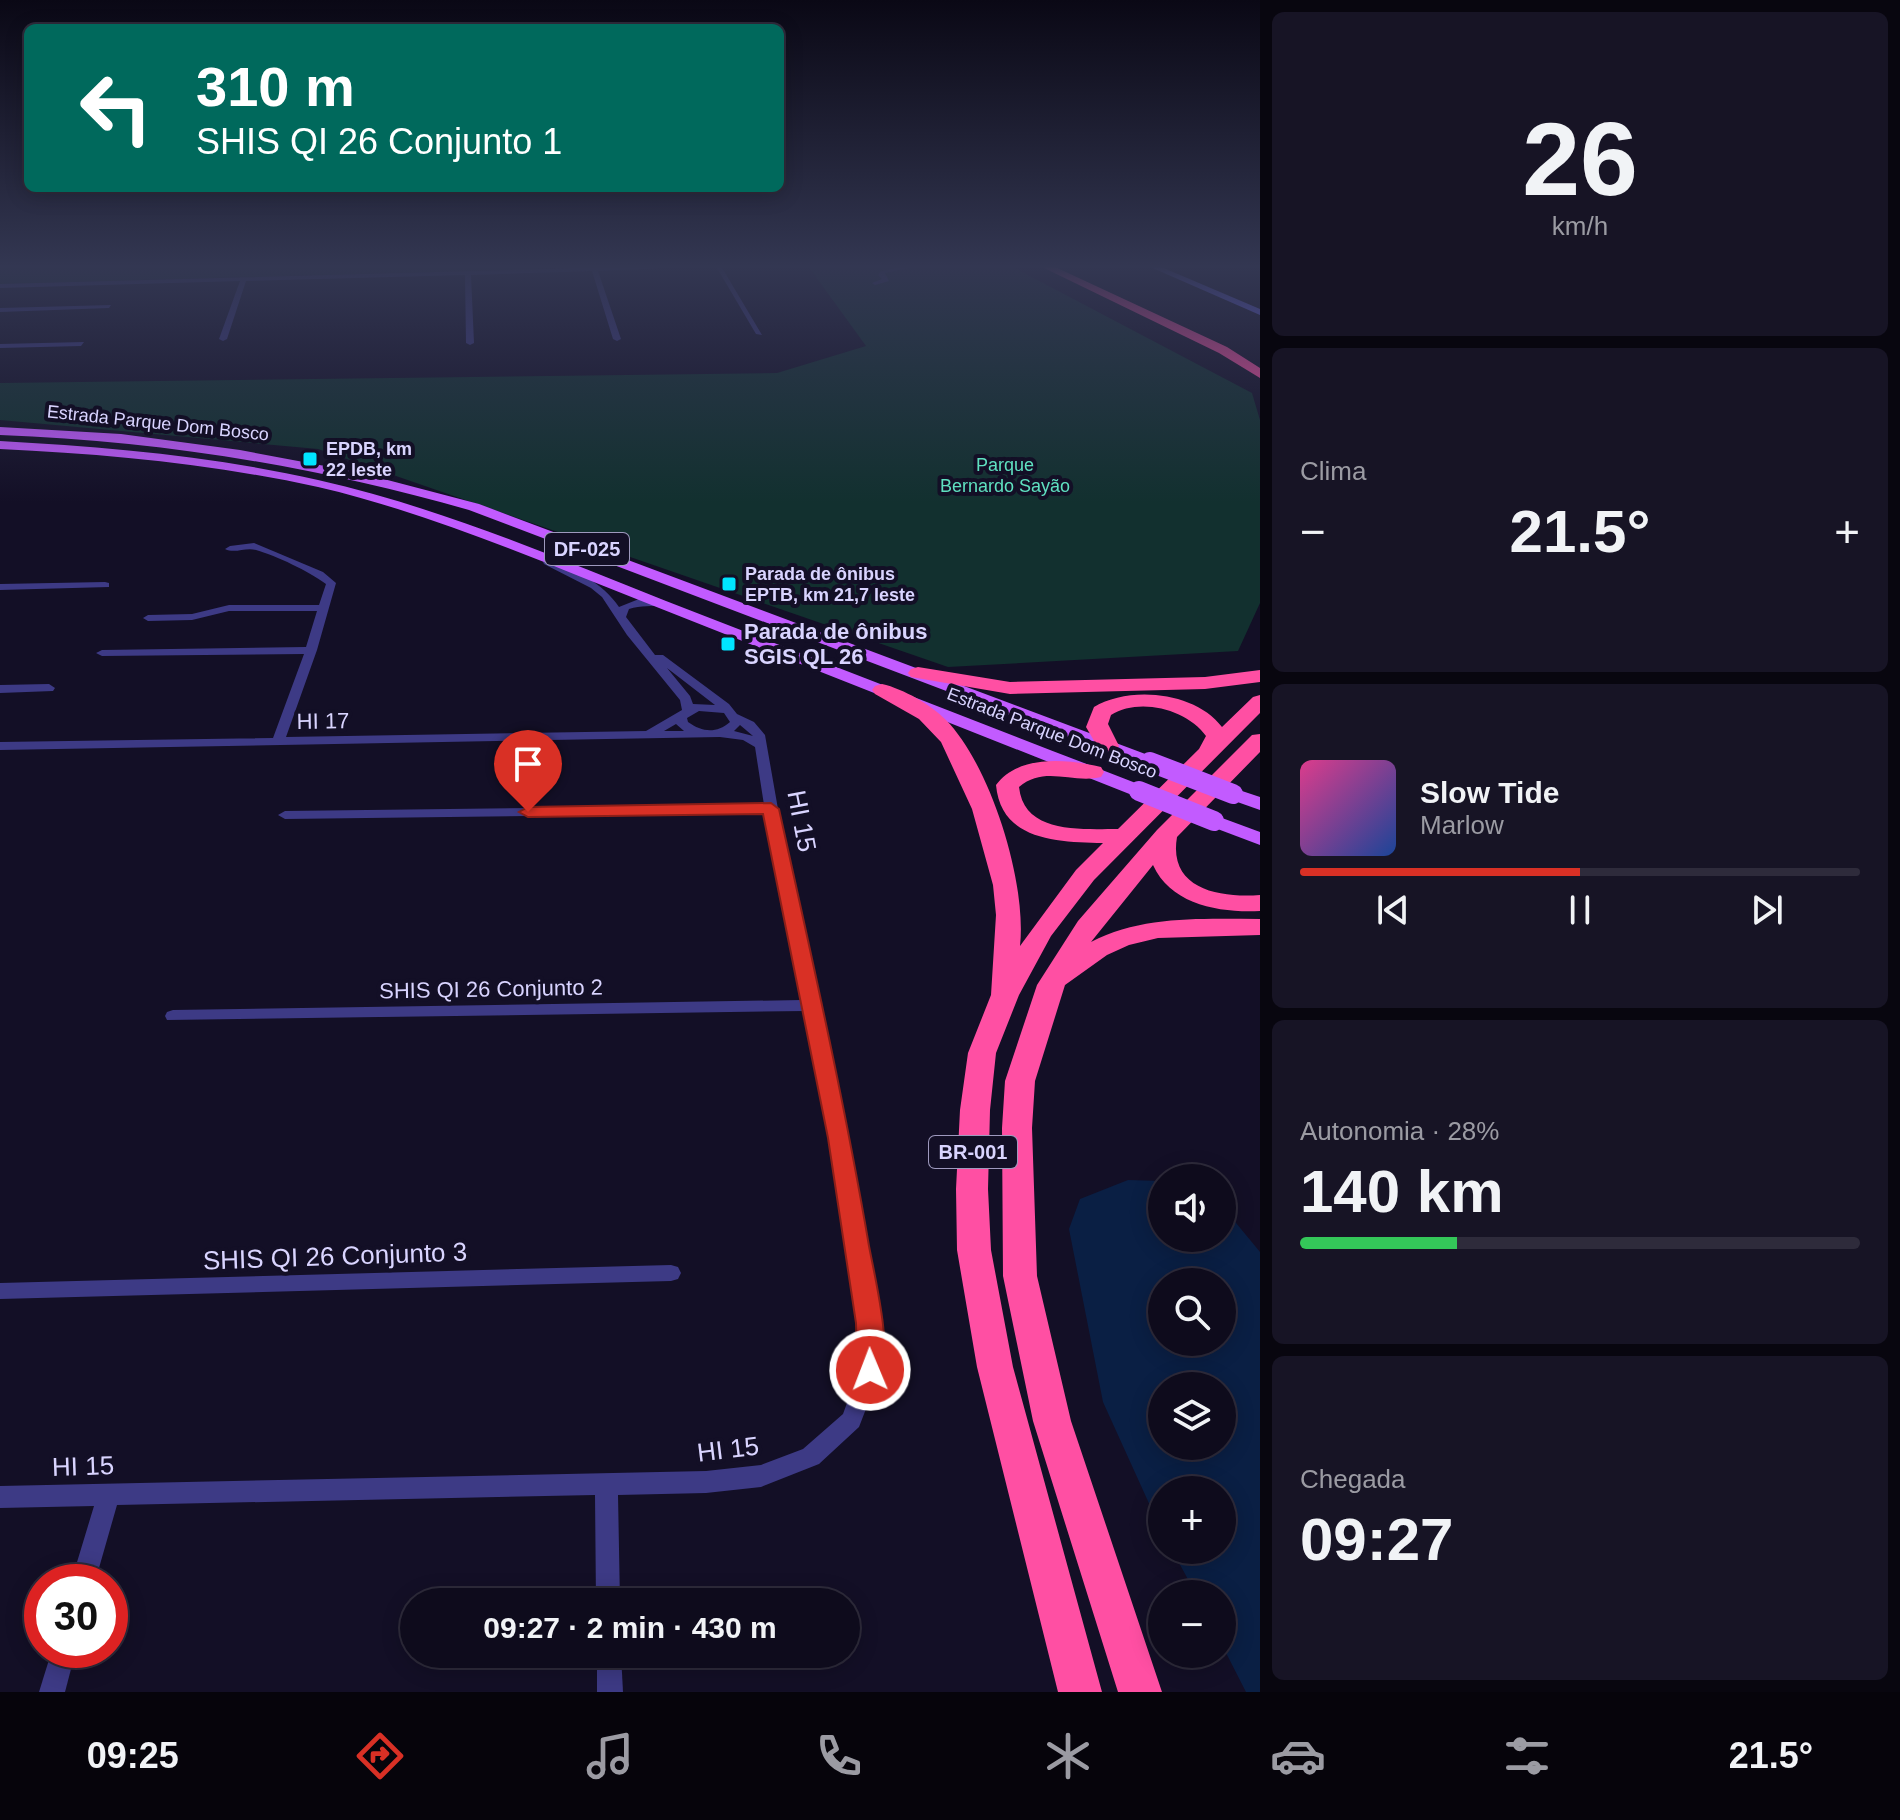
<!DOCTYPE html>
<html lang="pt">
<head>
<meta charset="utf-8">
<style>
	body { margin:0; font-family:Arial,sans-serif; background:#171425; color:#f1f3f6; height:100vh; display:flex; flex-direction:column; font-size:30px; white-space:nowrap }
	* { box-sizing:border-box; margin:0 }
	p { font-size:26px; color:#9b9ba3 }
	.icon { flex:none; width:44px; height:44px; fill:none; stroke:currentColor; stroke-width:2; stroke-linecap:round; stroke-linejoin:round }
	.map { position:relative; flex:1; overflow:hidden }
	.panel { display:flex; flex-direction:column; gap:12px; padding:12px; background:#08060f; width:640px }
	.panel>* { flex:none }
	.hud { position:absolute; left:24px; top:24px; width:760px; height:168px; border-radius:12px; box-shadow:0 4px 20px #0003,0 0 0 2px #2e2b3b; background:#00695c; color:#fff; overflow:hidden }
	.buttons { position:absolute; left:1148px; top:1164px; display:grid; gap:16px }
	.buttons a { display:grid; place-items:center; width:88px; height:88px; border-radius:50%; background:#0e0b1c; box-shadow:0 4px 20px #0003,0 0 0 2px #2e2b3b; font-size:40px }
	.speed { position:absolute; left:24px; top:1564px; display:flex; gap:16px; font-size:40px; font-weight:700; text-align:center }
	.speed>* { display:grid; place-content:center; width:104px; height:104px; border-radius:50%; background:#0e0b1c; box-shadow:0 4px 20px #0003,0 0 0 2px #2e2b3b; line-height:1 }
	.speed .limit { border:12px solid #d22; background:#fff; color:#111 }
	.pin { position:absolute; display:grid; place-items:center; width:68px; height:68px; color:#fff; margin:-82px -34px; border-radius:50% 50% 50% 0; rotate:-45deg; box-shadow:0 0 8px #0007 }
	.pin .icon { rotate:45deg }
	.me { position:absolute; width:88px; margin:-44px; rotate:359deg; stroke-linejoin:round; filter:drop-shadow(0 0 6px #0008) }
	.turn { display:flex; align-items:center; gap:28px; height:168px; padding:0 40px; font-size:36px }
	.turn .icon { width:104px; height:104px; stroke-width:2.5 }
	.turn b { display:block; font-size:56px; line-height:68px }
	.big { font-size:60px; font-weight:700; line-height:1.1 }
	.panel .tile { flex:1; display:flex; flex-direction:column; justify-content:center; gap:12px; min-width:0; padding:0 28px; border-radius:12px; background:#171425 }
	.panel .dial { align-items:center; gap:0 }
	.dial b { font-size:104px; line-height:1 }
	.song { display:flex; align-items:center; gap:24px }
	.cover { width:96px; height:96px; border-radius:12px; background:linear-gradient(135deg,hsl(330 70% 55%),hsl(220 70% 35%)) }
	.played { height:8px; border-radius:4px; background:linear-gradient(90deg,#d93025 50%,#2e2b3b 50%) }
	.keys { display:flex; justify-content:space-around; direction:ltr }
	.heat { display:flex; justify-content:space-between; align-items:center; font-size:44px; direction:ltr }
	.charge { height:12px; border-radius:6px; background:linear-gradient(90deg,#34c759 28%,#2e2b3b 0) }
	.trip { position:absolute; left:400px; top:1588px; width:460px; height:80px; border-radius:40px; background:#0e0b1c; box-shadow:0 4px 20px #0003,0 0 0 2px #2e2b3b; font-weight:700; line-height:80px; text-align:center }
	.menu { display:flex; height:128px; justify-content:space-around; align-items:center; background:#06040b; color:#9b9ba3 }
	.menu .icon { width:56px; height:56px }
	.menu .selected { color:#d93025 }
	.menu b { font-size:36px; color:#f1f3f6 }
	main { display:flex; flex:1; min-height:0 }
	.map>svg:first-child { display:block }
	.green { fill:#12302f }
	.water { fill:#0a1f44; fill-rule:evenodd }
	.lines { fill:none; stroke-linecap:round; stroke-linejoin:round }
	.street { fill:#3d3a85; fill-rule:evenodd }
	.secondary { fill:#6f6bff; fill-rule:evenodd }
	.primary { fill:#c25bff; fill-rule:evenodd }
	.highway { fill:#ff4fa3; fill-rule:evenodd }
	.primary-bridge { stroke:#c25bff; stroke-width:20 }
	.route { fill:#d93025; stroke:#8d1f18; stroke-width:2 }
	.poi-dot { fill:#00e5ff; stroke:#130f26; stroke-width:3 }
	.labels { text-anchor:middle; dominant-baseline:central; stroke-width:8; stroke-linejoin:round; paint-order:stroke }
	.far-street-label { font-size:18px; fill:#d9d4ff; stroke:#130f26 }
	.far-poi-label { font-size:18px; font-weight:bold; fill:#d9d4ff; stroke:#130f26; text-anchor:start }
	.far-park-label { font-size:18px; fill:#5fe0c0; stroke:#130f26 }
	.shield { fill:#130f26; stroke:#9e99be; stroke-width:2 }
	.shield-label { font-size:20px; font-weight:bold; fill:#d9d4ff }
	.poi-label { font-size:22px; font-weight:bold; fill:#d9d4ff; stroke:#130f26; text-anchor:start }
	.street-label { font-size:22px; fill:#d9d4ff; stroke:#130f26 }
	.near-street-label { font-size:26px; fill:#d9d4ff; stroke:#130f26 }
</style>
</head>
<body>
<main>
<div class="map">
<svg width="1260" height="1692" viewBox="0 0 1260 1692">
	<rect width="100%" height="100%" fill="#130f26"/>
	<g class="green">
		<path d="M0 266H641L0 284Z"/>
		<path d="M808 266H1011L1252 393 1260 420V603L1238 651 948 667 318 449 0 420V383L777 373 866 346Z"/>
	</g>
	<path class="water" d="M1128 1180 1162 1181V1238H1222V1206L1260 1252V1692H1246L1222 1645V1594H1196L1172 1550H1222V1490H1162V1532L1103 1402 1069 1229 1080 1199ZM1162 1282H1222V1342H1162ZM1162 1386H1222V1446H1162Z"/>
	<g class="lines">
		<g class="street">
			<path d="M654 266H709L598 271 621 339 617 341 613 339 592 271 471 275 474 343 470 345 466 343 465 275 246 281 227 339 223 341 219 339 240 281 0 288V284Z"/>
			<path d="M710 266H721L762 335 756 334 717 268Z"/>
			<path d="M907 266H918L885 273 889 281 875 285 872 283 882 279 878 275 881 271Z"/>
			<path d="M111 305 109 308 0 312V308Z"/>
			<path d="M84 342 81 346 0 348V344Z"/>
			<path d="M254 543 323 572 336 583 317 650 286 737 646 731 682 710 680 700 627 635 602 597 591 588 544 564 543 562 548 559C575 569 603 583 619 607L639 599 664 601V605C652 607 641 605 629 609L626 617 655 655H663L729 704 737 714 754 722 765 735 778 809 848 1138 879 1323 881 1370 859 1427 819 1464 761 1487 706 1493 618 1495 620 1602H596L595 1495 117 1505 95 1582H71L94 1506 0 1508V1486L706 1471 761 1465 803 1449 843 1414 859 1370V1323L830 1138 805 1011 167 1020 165 1016 167 1012 173 1010 802 1000 765 813 285 819 278 815 285 811 764 805 755 747 743 740 720 737 0 750V742L273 738 304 654 102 656 96 653 102 650 306 647 317 611H229L192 620 148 621 143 618 148 615 192 614 229 605H319L326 584C308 571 277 556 256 550 245 547 235 554 225 549L230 546ZM667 668 715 705 693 704 690 696ZM699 711 724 713 730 722C716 734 702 732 688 722L687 718ZM676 724 684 731H664ZM740 725 753 736 734 731Z"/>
			<path d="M105 582 109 583V587L0 590V584Z"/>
			<path d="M49 684 55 688 53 691 0 693V685Z"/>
			<path d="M671 1265 678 1267 681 1273 678 1279 671 1281 0 1299V1283Z"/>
			<path d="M52 1650H76L65 1692H39Z"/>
			<path d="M597 1654H621L623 1692H597Z"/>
		</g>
		<path class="secondary" d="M1148 266H1159L1260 309V315Z"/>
		<g class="primary">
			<path d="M0 427 121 434 240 450 357 472 479 504 1156 758 1159 762 1156 766H1144L469 510C315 466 160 441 0 435Z"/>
			<path d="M0 441C107 447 213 456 318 480 438 507 552 556 666 601 826 663 986 725 1146 787L1148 791 1146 795H1132C973 732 813 669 654 606 544 563 434 514 318 487 213 464 107 454 0 449Z"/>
			<path d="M1233 788 1260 797V810L1226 798 1224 794Z"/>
			<path d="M1214 815 1260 832V845L1207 825 1204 821 1207 817Z"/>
		</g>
		<g class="highway">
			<path d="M1040 266H1053L1227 347 1260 368V378L1219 353Z"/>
			<path d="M918 667 1010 682 1205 677 1260 670V682L1205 689 1010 694 911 677 908 673 911 669Z"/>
			<path d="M882 684C904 689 931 705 946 720 991 766 1027 883 1020 946L1076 870 1103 843C1058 842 1001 841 996 785 1019 754 1068 759 1101 767L1104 772 1101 777C1072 784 1045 765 1019 787 1024 834 1080 829 1118 829L1199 749 1206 736C1187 709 1139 697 1111 715L1108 724 1119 746 1116 751H1100L1086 727 1094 707C1130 685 1196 692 1222 727L1253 697 1260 695V713L1094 880 1051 936 1019 995 996 1053 990 1110 988 1189 991 1250 1013 1367 1102 1692H1058L977 1367 957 1250 956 1189 960 1110 968 1053 991 995 996 915 993 885 972 809 941 742 919 719 875 694 872 690 875 686Z"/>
			<path d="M1260 734V752L1177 837C1168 889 1219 898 1260 895V911C1220 913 1171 905 1153 865L1091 942C1143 915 1204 919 1260 919V935L1158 938 1129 945 1107 955 1065 985 1035 1081 1032 1128 1037 1276 1071 1421 1162 1692H1118L1033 1421 1003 1276 1002 1128 1005 1081 1037 985 1078 921 1157 830 1252 735Z"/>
		</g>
		<g class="primary-bridge">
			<path d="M1150 762 1233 794"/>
			<path d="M1139 791 1214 821"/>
		</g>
	</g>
	<linearGradient id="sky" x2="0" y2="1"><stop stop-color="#0a0815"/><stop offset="0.53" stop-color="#333752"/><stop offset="1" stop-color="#333752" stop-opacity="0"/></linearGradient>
	<rect width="1260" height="503" fill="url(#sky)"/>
	<path class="route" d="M771 803 779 809C811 954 844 1099 869 1246 875 1278 893 1351 880 1379L870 1382 861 1379 857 1370 856 1323 828 1138 763 814 528 817 519 812 528 807Z"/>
	<g class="poi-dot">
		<rect x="302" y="451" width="16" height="16" rx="4"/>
		<rect x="721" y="576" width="16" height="16" rx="4"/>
		<rect x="720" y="636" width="16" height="16" rx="4"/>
	</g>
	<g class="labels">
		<g class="far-street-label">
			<text transform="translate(158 423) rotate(6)">Estrada Parque Dom Bosco</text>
			<text transform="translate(1052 733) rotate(21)">Estrada Parque Dom Bosco</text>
		</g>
		<g class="far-poi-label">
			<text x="326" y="449">EPDB, km<tspan x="326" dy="21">22 leste</tspan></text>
			<text x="745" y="574">Parada de ônibus<tspan x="745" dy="21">EPTB, km 21,7 leste</tspan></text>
		</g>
		<g class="far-park-label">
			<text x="1005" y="465">Parque<tspan x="1005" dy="21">Bernardo Sayão</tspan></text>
		</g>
		<g class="shield">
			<rect x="545" y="533" width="84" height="32" rx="6"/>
			<rect x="929" y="1136" width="88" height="32" rx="6"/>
		</g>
		<g class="shield-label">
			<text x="587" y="549">DF-025</text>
			<text x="973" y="1152">BR-001</text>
		</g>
		<g class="poi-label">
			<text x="744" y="631">Parada de ônibus<tspan x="744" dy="25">SGIS QL 26</tspan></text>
		</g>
		<g class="street-label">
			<text transform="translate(323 721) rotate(-1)">HI 17</text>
			<text transform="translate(491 989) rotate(-1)">SHIS QI 26 Conjunto 2</text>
		</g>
		<g class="near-street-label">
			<text transform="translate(802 821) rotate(79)">HI 15</text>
			<text transform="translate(335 1256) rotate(-2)">SHIS QI 26 Conjunto 3</text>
			<text transform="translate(728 1449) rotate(-7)">HI 15</text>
			<text transform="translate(83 1466) rotate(-2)">HI 15</text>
		</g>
	</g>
</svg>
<div class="buttons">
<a><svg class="icon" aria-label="sound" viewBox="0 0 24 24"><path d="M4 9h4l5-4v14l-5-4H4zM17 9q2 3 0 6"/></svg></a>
<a><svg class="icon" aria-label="search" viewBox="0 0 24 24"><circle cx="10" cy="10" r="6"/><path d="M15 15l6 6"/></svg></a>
<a><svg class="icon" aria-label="layers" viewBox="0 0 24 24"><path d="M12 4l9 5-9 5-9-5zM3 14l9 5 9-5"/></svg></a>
<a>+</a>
<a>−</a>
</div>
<div class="speed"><div class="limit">30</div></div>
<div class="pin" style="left:528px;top:812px;background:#d93025"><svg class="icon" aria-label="arrive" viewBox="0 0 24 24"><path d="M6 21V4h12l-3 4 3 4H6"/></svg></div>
<svg class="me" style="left:870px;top:1370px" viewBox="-20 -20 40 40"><circle r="17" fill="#d93025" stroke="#fff" stroke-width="3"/><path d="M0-11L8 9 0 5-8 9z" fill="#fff"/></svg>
<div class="trip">09:27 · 2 min · 430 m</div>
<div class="hud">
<div class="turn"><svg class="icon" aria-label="left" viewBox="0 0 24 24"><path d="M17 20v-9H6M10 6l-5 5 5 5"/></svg><div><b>310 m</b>SHIS QI 26 Conjunto 1</div></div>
</div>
</div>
<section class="panel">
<div class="tile dial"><b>26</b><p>km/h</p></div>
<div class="tile"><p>Clima</p>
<div class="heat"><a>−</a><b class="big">21.5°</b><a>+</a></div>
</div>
<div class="tile">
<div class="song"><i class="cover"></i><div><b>Slow Tide</b><p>Marlow</p></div></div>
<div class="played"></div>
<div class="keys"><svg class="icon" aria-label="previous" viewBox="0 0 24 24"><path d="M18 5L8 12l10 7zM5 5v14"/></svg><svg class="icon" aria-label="pause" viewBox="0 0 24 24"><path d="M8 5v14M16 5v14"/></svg><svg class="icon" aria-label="next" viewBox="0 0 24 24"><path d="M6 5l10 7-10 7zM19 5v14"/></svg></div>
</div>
<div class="tile"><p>Autonomia · 28%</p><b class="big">140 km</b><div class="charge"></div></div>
<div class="tile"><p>Chegada</p><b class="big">09:27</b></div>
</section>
</main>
<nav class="menu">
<b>09:25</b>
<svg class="icon selected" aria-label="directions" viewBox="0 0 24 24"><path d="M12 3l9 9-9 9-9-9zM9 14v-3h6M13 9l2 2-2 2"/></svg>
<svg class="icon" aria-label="music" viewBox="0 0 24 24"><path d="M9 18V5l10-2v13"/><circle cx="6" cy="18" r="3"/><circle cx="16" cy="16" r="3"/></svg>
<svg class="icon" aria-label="phone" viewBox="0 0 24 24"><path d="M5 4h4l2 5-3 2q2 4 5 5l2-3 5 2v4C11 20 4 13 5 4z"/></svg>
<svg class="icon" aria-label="climate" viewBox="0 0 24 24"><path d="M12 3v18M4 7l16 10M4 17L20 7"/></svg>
<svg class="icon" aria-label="car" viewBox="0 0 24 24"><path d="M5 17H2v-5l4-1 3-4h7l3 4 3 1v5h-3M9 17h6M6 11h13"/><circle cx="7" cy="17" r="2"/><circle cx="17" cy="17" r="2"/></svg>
<svg class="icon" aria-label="filters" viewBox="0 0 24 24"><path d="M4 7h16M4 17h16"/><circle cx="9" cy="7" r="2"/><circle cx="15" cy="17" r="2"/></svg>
<b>21.5°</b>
</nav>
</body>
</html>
